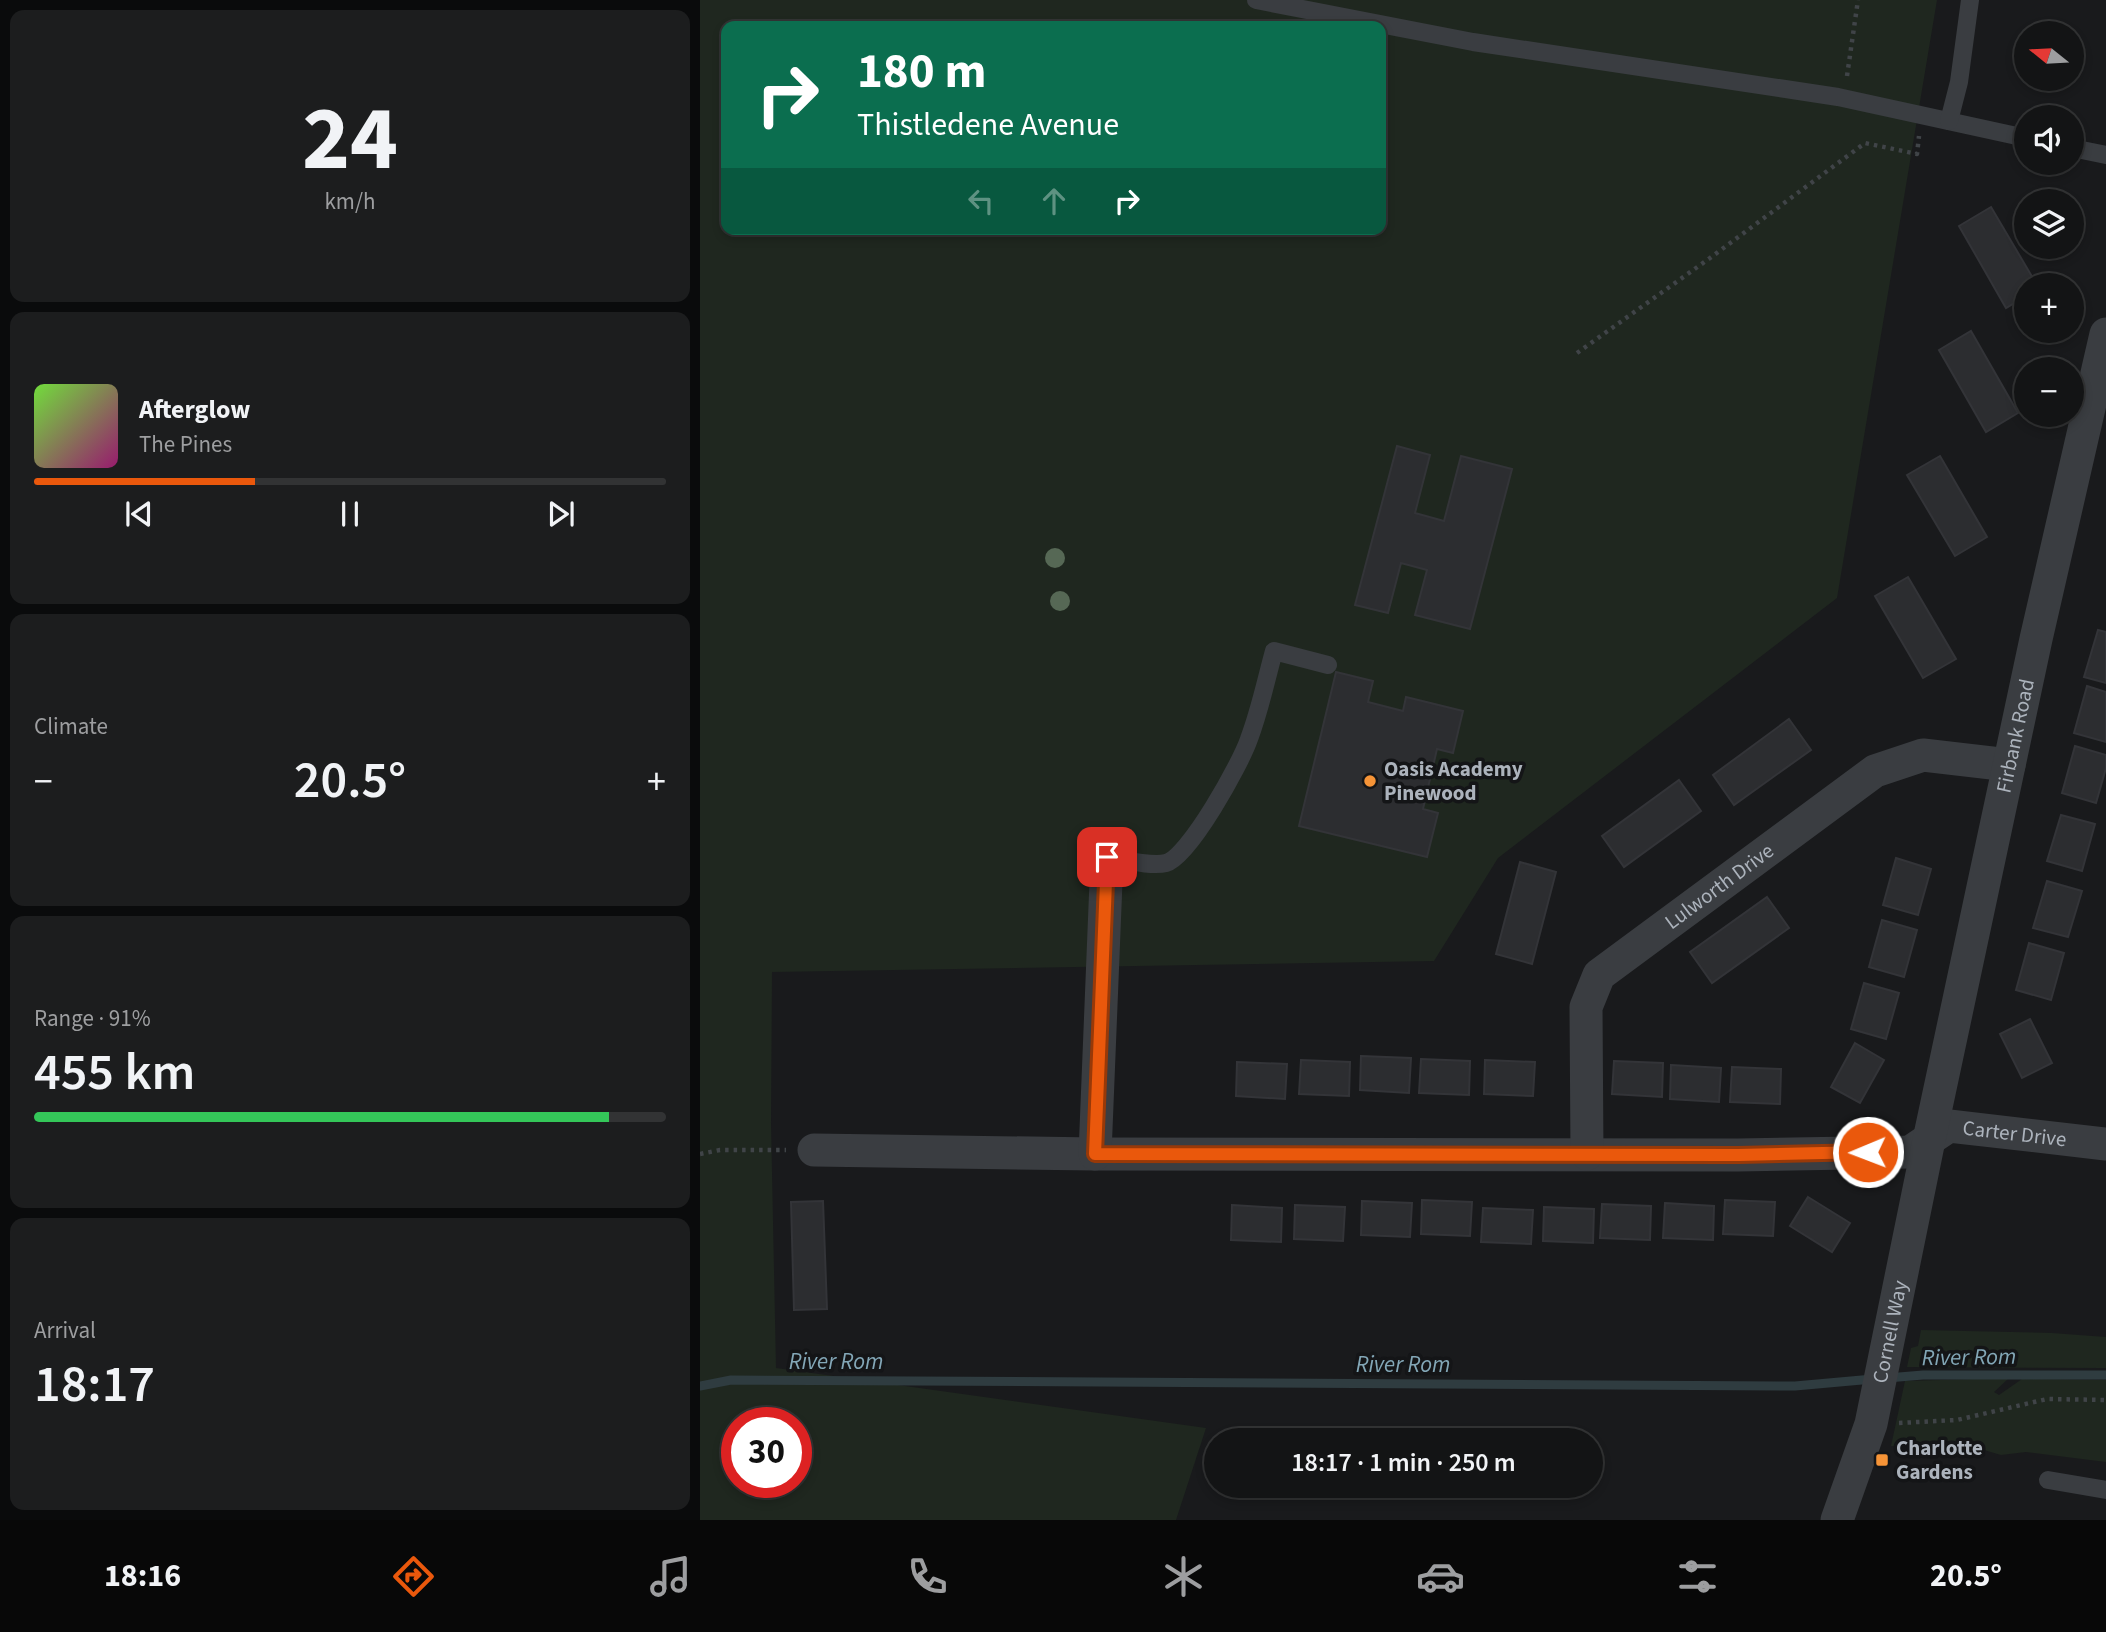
<!DOCTYPE html>
<html lang="en">
<head>
<meta charset="utf-8">
<style>
	body { margin:0; font-family:"Source Sans 3",sans-serif; background:#1c1d1e; color:#f1f3f6; height:100vh; display:flex; flex-direction:column; font-size:26px; white-space:nowrap }
	* { box-sizing:border-box; margin:0 }
	p { font-size:23px; color:#9d9ea0 }
	.icon { flex:none; width:38px; height:38px; fill:none; stroke:currentColor; stroke-width:2; stroke-linecap:round; stroke-linejoin:round }
	.map { position:relative; flex:1; overflow:hidden }
	.panel { display:flex; flex-direction:column; gap:10px; padding:10px; background:#0a0b0c; width:700px }
	.panel>* { flex:none }
	.guide { position:absolute; left:21px; top:21px; width:665px; height:214px; border-radius:14px; box-shadow:0 4px 10px #0003,0 0 0 2px #323334; background:#0b6e4f; color:#fff; overflow:hidden }
	.needle { width:46px; rotate:288deg }
	.controls { position:absolute; left:1314px; top:21px; display:grid; gap:14px }
	.controls a { display:grid; place-items:center; width:70px; height:70px; border-radius:50%; background:#131415; box-shadow:0 4px 10px #0003,0 0 0 2px #323334; font-size:35px }
	.speed { position:absolute; left:21px; top:1407px; display:flex; gap:14px; font-size:35px; font-weight:700; text-align:center }
	.speed>* { display:grid; place-content:center; width:91px; height:91px; border-radius:50%; background:#131415; box-shadow:0 4px 10px #0003,0 0 0 2px #323334; line-height:1 }
	.speed .limit { border:10px solid #d22; background:#fff; color:#111 }
	.pin { position:absolute; display:grid; place-items:center; width:60px; height:60px; color:#fff; margin:-30px; border-radius:14px; box-shadow:0 4px 10px #0006 }
	.me { position:absolute; width:77px; margin:-38px; rotate:269deg; stroke-linejoin:round; filter:drop-shadow(0 0 5px #0008) }
	.turn { display:flex; align-items:center; gap:24px; height:147px; padding:0 21px; font-size:32px }
	.turn .icon { width:91px; height:91px; stroke-width:2.5 }
	.turn b { display:block; font-size:49px; line-height:60px }
	.lanes { display:flex; align-items:center; height:66px; padding:0 21px; background:#0003; justify-content:center; gap:35px; direction:ltr }
	.lanes .off { opacity:.35 }
	.big { font-size:52px; font-weight:600; line-height:1.1 }
	.panel .card { flex:1; display:flex; flex-direction:column; justify-content:center; gap:10px; min-width:0; padding:0 24px; border-radius:14px; background:#1c1d1e }
	.panel .dial { align-items:center; gap:0 }
	.dial b { font-size:91px; line-height:1 }
	.song { display:flex; align-items:center; gap:21px }
	.cover { width:84px; height:84px; border-radius:10px; background:linear-gradient(135deg,hsl(100 70% 55%),hsl(320 70% 35%)) }
	.played { height:7px; border-radius:4px; background:linear-gradient(90deg,#ea580c 35%,#323334 35%) }
	.keys { display:flex; justify-content:space-around; direction:ltr }
	.heat { display:flex; justify-content:space-between; align-items:center; font-size:38px; direction:ltr }
	.charge { height:10px; border-radius:5px; background:linear-gradient(90deg,#34c759 91%,#323334 0) }
	.trip { position:absolute; left:504px; top:1428px; width:399px; height:70px; border-radius:35px; background:#131415; box-shadow:0 4px 10px #0003,0 0 0 2px #323334; font-weight:600; line-height:70px; text-align:center }
	.menu { display:flex; height:112px; justify-content:space-around; align-items:center; background:#080808; color:#9d9ea0 }
	.menu .icon { width:49px; height:49px }
	.menu .active { color:#ea580c }
	.menu b { font-size:32px; color:#f1f3f6 }
	main { display:flex; flex:1; min-height:0 }
	.map>svg:first-child { display:block }
	.green { fill:#1f271f; fill-rule:evenodd }
	.lines { fill:none; stroke-linecap:round; stroke-linejoin:round }
	.stream { stroke:#2f3c40; stroke-width:9 }
	.building { fill:#2c2d30; stroke:#333438; stroke-width:2 }
	.path { stroke:#404448; stroke-width:4.5; stroke-dasharray:3.5 5; stroke-linecap:butt }
	.lane { stroke:#3a3d41; stroke-width:18 }
	.street { stroke:#3a3d41; stroke-width:33 }
	.tree { fill:#566855 }
	.route-casing { stroke:#983908; stroke-width:18 }
	.route { stroke:#ea580c; stroke-width:12 }
	.poi-dot { fill:#f69437; stroke:#141517; stroke-width:2.5 }
	.labels { text-anchor:middle; dominant-baseline:central; stroke-width:7; stroke-linejoin:round; paint-order:stroke }
	.street-label { font-size:21px; fill:#acb3bc; stroke:#141517 }
	.poi-label { font-size:21px; font-weight:bold; fill:#acb3bc; stroke:#141517; text-anchor:start }
	.water-label { font-size:23px; font-style:italic; fill:#83a7b7; stroke:#141517 }
</style>
</head>
<body>
<main>
<section class="panel">
<div class="card dial"><b>24</b><p>km/h</p></div>
<div class="card">
<div class="song"><i class="cover"></i><div><b>Afterglow</b><p>The Pines</p></div></div>
<div class="played"></div>
<div class="keys"><svg class="icon" aria-label="previous" viewBox="0 0 24 24"><path d="M18 5L8 12l10 7zM5 5v14"/></svg><svg class="icon" aria-label="pause" viewBox="0 0 24 24"><path d="M8 5v14M16 5v14"/></svg><svg class="icon" aria-label="next" viewBox="0 0 24 24"><path d="M6 5l10 7-10 7zM19 5v14"/></svg></div>
</div>
<div class="card"><p>Climate</p>
<div class="heat"><a>−</a><b class="big">20.5°</b><a>+</a></div>
</div>
<div class="card"><p>Range · 91%</p><b class="big">455 km</b><div class="charge"></div></div>
<div class="card"><p>Arrival</p><b class="big">18:17</b></div>
</section>
<div class="map">
<svg width="1406" height="1520" viewBox="0 0 1406 1520">
	<rect width="100%" height="100%" fill="#191a1c"/>
	<g class="green">
		<path d="M0 0H1237L1137 598 798 858 734 961 72 972 71 1123 76 1368 506 1428 476 1520H0ZM26 26H681V229H26ZM37 1423H96V1482H37Z"/>
		<path d="M1221 1330 1352 1333 1406 1337V1368L1207 1367 1211 1348 1218 1346Z"/>
		<path d="M1309 1378 1294 1392 1299 1395 1322 1379 1406 1380V1462L1326 1452 1301 1455 1267 1445 1191 1446 1205 1381Z"/>
	</g>
	<g class="lines">
		<g class="stream">
			<path d="M1187 1378 1223 1375H1406"/>
			<path d="M0 1386 31 1380 1095 1386 1173 1379"/>
		</g>
	</g>
	<g class="building">
		<path d="M1291 207 1337 285H1326V296L1306 308 1259 226Z"/>
		<path d="M1271 331 1318 413 1286 432 1239 350Z"/>
		<path d="M697 446 730 455 715 513 744 521 761 456 812 469 770 629 715 615 727 570 701 563 688 613 655 605Z"/>
		<path d="M1240 456 1287 537 1255 556 1207 475Z"/>
		<path d="M1208 577 1256 659 1223 678 1175 596Z"/>
		<path d="M1398 630 1406 632V683L1384 677Z"/>
		<path d="M636 672 673 681 668 702 703 711 706 697 763 711 753 753 737 749 723 809 738 813 727 857 599 826Z"/>
		<path d="M1387 686 1406 692V742L1374 733Z"/>
		<path d="M1089 719 1111 750 1034 805 1013 775Z"/>
		<path d="M1375 746 1406 755V768L1396 803 1362 793Z"/>
		<path d="M979 780 1001 811 924 867 902 836Z"/>
		<path d="M1361 815 1395 824 1382 871 1347 861Z"/>
		<path d="M1196 858 1231 869 1218 915 1183 905Z"/>
		<path d="M820 862 856 872 832 964 796 954Z"/>
		<path d="M1347 881 1382 891 1368 937 1333 928Z"/>
		<path d="M1067 897 1089 928 1012 983 990 952Z"/>
		<path d="M1182 920 1217 930 1204 977 1169 967Z"/>
		<path d="M1329 943 1364 953 1351 1000 1316 990Z"/>
		<path d="M1164 983 1199 993 1186 1039 1151 1029Z"/>
		<path d="M1330 1019 1352 1063 1322 1078 1300 1034Z"/>
		<path d="M1155 1043 1184 1060 1160 1103 1131 1087Z"/>
		<path d="M661 1056 711 1058 709 1093 660 1090Z"/>
		<path d="M721 1059 770 1061 769 1095 719 1093Z"/>
		<path d="M601 1060 650 1062 649 1096 599 1094Z"/>
		<path d="M785 1060 835 1062 833 1096 784 1094Z"/>
		<path d="M914 1061 963 1063 962 1097 912 1094Z"/>
		<path d="M537 1062 587 1064 585 1099 536 1096Z"/>
		<path d="M971 1065 1021 1068 1019 1102 970 1099Z"/>
		<path d="M1032 1067 1081 1069 1080 1104 1030 1102Z"/>
		<path d="M1108 1197 1150 1223 1132 1252 1090 1226Z"/>
		<path d="M722 1200 772 1202 770 1236 721 1234Z"/>
		<path d="M1025 1200 1075 1202 1073 1236 1023 1234Z"/>
		<path d="M123 1201 127 1309 94 1310 91 1202Z"/>
		<path d="M662 1201 712 1203 710 1237 661 1235Z"/>
		<path d="M965 1203 1014 1206 1013 1240 963 1238Z"/>
		<path d="M902 1204 951 1206 950 1240 900 1238Z"/>
		<path d="M532 1205 582 1208 581 1242 531 1240Z"/>
		<path d="M595 1205 645 1207 643 1241 594 1239Z"/>
		<path d="M844 1207 894 1209 893 1243 843 1241Z"/>
		<path d="M783 1208 833 1210 831 1244 781 1242Z"/>
	</g>
	<g class="lines">
		<g class="path">
			<path d="M1147 76 1158 0"/>
			<path d="M877 353 1010 258 1165 143 1217 154 1219 136"/>
			<path d="M0 1154 20 1150H86"/>
			<path d="M1199 1423 1257 1420 1347 1399 1406 1400"/>
		</g>
		<g class="lane">
			<path d="M556 0 773 42 1138 97 1326 138"/>
			<path d="M1249 121 1259 82 1270 0"/>
			<path d="M1372 148 1406 155"/>
			<path d="M407 857C422 859 451 867 466 863 489 857 541 763 549 739 560 710 566 680 574 651L628 665"/>
			<path d="M1348 1480 1406 1490"/>
		</g>
		<g class="street">
			<path id="s1" d="M114 1150 395 1154 1038 1155 1210 1152 1249 1126 1406 1144"/>
			<path d="M395 1154 407 857"/>
			<path id="s2" d="M887 1154 886 1007 899 975 1175 771 1223 755 1309 765"/>
			<path id="s3" d="M1137 1520 1171 1424 1229 1140 1336 639 1406 334"/>
		</g>
	</g>
	<g class="tree">
		<circle cx="355" cy="558" r="10"/>
		<circle cx="360" cy="601" r="10"/>
	</g>
	<g class="lines">
		<defs>
			<path id="route" d="M407 857 395 1154 1038 1155 1168 1152"/>
		</defs>
		<use href="#route" class="route-casing"/>
		<use href="#route" class="route"/>
	</g>
	<g class="poi-dot">
		<circle cx="670" cy="781" r="7"/>
		<rect x="1175" y="1453" width="14" height="14" rx="3.5"/>
	</g>
	<g class="labels">
		<g class="street-label">
			<text stroke="none"><textPath href="#s3" startOffset="805">Firbank Road</textPath></text>
			<text stroke="none"><textPath href="#s2" startOffset="331">Lulworth Drive</textPath></text>
			<text stroke="none"><textPath href="#s1" startOffset="1209">Carter Drive</textPath></text>
			<text stroke="none"><textPath href="#s3" startOffset="196">Cornell Way</textPath></text>
		</g>
		<g class="poi-label">
			<text x="684" y="769">Oasis Academy<tspan x="684" dy="24">Pinewood</tspan></text>
			<text x="1196" y="1448">Charlotte<tspan x="1196" dy="24">Gardens</tspan></text>
		</g>
		<g class="water-label">
			<text transform="translate(1269 1357) rotate(-1)">River Rom</text>
			<text x="136" y="1361">River Rom</text>
			<text x="703" y="1364">River Rom</text>
		</g>
	</g>
</svg>
<div class="controls">
<a><svg class="needle" viewBox="-14 -14 28 28"><path d="M0-13l5 13h-10z" fill="#e53935"/><path d="M0 13l5-13h-10z" fill="#9d9ea0"/></svg></a>
<a><svg class="icon" aria-label="sound" viewBox="0 0 24 24"><path d="M4 9h4l5-4v14l-5-4H4zM17 9q2 3 0 6"/></svg></a>
<a><svg class="icon" aria-label="layers" viewBox="0 0 24 24"><path d="M12 4l9 5-9 5-9-5zM3 14l9 5 9-5"/></svg></a>
<a>+</a>
<a>−</a>
</div>
<div class="speed"><div class="limit">30</div></div>
<div class="pin" style="left:407px;top:857px;background:#d93025"><svg class="icon" aria-label="arrive" viewBox="0 0 24 24"><path d="M6 21V4h12l-3 4 3 4H6"/></svg></div>
<svg class="me" style="left:1168px;top:1152px" viewBox="-20 -20 40 40"><circle r="17" fill="#ea580c" stroke="#fff" stroke-width="3"/><path d="M0-11L8 9 0 5-8 9z" fill="#fff"/></svg>
<div class="trip">18:17 · 1 min · 250 m</div>
<div class="guide">
<div class="turn"><svg class="icon" aria-label="right" viewBox="0 0 24 24"><path d="M7 20v-9h11M14 6l5 5-5 5"/></svg><div><b>180 m</b>Thistledene Avenue</div></div>
<div class="lanes"><svg class="icon off" aria-label="left" viewBox="0 0 24 24"><path d="M17 20v-9H6M10 6l-5 5 5 5"/></svg><svg class="icon off" aria-label="ahead" viewBox="0 0 24 24"><path d="M12 20V5M6 11l6-6 6 6"/></svg><svg class="icon" aria-label="right" viewBox="0 0 24 24"><path d="M7 20v-9h11M14 6l5 5-5 5"/></svg></div>
</div>
</div>
</main>
<nav class="menu">
<b>18:16</b>
<svg class="icon active" aria-label="directions" viewBox="0 0 24 24"><path d="M12 3l9 9-9 9-9-9zM9 14v-3h6M13 9l2 2-2 2"/></svg>
<svg class="icon" aria-label="music" viewBox="0 0 24 24"><path d="M9 18V5l10-2v13"/><circle cx="6" cy="18" r="3"/><circle cx="16" cy="16" r="3"/></svg>
<svg class="icon" aria-label="phone" viewBox="0 0 24 24"><path d="M5 4h4l2 5-3 2q2 4 5 5l2-3 5 2v4C11 20 4 13 5 4z"/></svg>
<svg class="icon" aria-label="climate" viewBox="0 0 24 24"><path d="M12 3v18M4 7l16 10M4 17L20 7"/></svg>
<svg class="icon" aria-label="car" viewBox="0 0 24 24"><path d="M5 17H2v-5l4-1 3-4h7l3 4 3 1v5h-3M9 17h6M6 11h13"/><circle cx="7" cy="17" r="2"/><circle cx="17" cy="17" r="2"/></svg>
<svg class="icon" aria-label="filters" viewBox="0 0 24 24"><path d="M4 7h16M4 17h16"/><circle cx="9" cy="7" r="2"/><circle cx="15" cy="17" r="2"/></svg>
<b>20.5°</b>
</nav>
</body>
</html>
